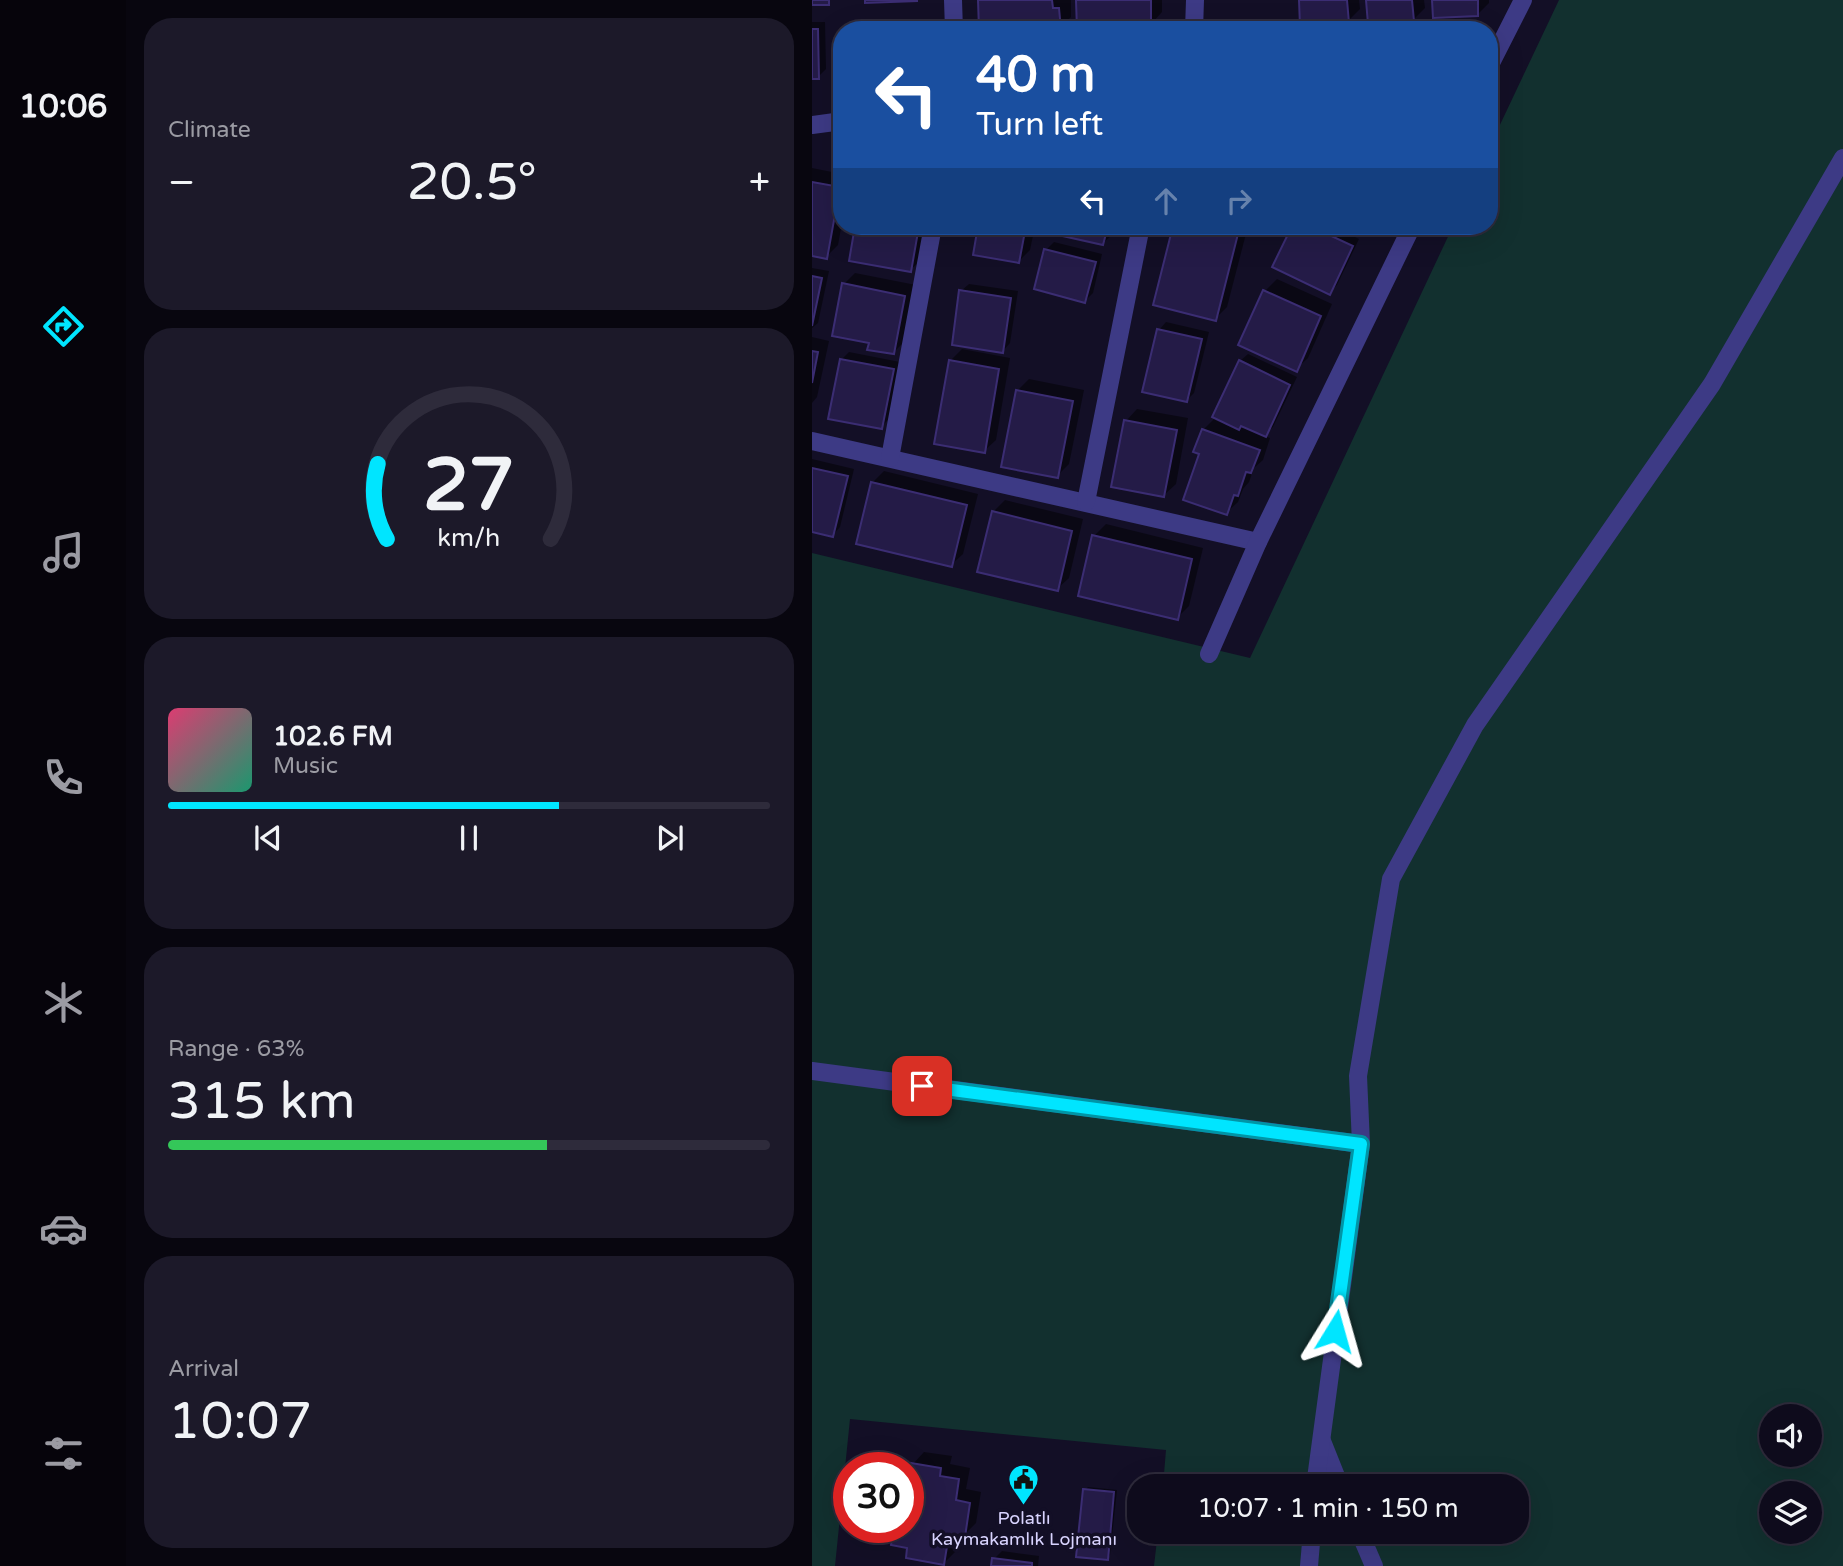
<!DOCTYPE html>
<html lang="en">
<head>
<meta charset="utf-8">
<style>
	body { margin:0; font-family:"Varela Round",sans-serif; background:#1c1929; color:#f1f3f6; height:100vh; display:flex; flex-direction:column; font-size:26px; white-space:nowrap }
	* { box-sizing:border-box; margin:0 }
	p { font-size:23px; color:#9b9ba3 }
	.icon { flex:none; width:38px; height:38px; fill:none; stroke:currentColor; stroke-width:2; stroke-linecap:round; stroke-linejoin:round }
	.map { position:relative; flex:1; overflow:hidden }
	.details { display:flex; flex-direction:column; gap:18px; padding:18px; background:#08060f; width:686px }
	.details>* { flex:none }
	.hud { position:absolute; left:21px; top:21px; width:665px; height:214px; border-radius:28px; box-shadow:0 7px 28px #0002,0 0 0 2px #2e2b3b; background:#1a4fa0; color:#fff; overflow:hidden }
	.tools { position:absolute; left:947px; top:1404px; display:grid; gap:14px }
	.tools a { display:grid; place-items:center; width:63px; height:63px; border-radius:50%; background:#0e0b1c; box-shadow:0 7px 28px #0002,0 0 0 2px #2e2b3b; font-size:35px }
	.speed { position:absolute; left:21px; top:1452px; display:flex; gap:14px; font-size:35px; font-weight:700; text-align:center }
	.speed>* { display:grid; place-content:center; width:91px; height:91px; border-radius:50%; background:#0e0b1c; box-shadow:0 7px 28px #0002,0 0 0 2px #2e2b3b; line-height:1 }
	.speed .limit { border:10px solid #d22; background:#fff; color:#111 }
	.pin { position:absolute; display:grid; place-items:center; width:60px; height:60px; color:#fff; margin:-30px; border-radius:14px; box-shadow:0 4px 10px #0006 }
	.me { position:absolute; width:77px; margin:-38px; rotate:8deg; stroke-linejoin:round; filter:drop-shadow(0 0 5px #0008) }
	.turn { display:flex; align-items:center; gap:24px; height:147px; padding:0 28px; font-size:32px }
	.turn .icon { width:91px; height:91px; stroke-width:2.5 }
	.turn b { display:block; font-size:49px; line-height:60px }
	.lanes { display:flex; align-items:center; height:66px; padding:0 28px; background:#0003; justify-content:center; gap:35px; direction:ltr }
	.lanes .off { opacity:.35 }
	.big { font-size:52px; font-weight:600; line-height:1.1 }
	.details .widget { flex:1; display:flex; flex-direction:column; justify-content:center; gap:10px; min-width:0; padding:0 24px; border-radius:28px; background:#1c1929 }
	.details .dial { align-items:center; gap:0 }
	.dial svg { height:182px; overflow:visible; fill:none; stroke:#2e2b3b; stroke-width:7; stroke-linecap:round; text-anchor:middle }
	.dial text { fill:#f1f3f6; stroke:none }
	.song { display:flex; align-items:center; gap:21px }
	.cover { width:84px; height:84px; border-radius:10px; background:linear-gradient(135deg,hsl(340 70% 55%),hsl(160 70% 35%)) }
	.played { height:7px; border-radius:4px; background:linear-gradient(90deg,#00e5ff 65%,#2e2b3b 65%) }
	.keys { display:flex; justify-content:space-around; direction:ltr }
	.heat { display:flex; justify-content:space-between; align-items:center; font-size:38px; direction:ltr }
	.charge { height:10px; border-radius:5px; background:linear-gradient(90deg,#34c759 63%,#2e2b3b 0) }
	.trip { position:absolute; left:315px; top:1474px; width:402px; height:70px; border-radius:28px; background:#0e0b1c; box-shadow:0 7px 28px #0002,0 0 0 2px #2e2b3b; font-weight:600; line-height:70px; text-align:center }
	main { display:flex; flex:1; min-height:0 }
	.menu { display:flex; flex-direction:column; width:126px; justify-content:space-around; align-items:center; background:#06040b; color:#9b9ba3 }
	.menu .icon { width:49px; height:49px }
	.menu .on { color:#00e5ff }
	.menu b { font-size:32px; color:#f1f3f6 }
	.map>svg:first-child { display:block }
	.green { fill:#12302f; fill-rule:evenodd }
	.shadow { fill:#0007 }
	.building { fill:#241b47; stroke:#3b2d73; stroke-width:2 }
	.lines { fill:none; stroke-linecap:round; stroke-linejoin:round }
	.minor { stroke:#3d3a85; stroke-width:18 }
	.route-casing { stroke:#0095a6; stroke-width:18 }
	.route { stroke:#00e5ff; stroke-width:12 }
	.labels { text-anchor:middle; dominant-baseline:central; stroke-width:7; stroke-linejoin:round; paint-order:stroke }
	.poi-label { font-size:18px; fill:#d9d4ff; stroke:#130f26 }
</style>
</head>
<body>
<main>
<nav class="menu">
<b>10:06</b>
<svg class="icon on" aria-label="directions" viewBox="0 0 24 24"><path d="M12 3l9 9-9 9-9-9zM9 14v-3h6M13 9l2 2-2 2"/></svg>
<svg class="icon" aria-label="music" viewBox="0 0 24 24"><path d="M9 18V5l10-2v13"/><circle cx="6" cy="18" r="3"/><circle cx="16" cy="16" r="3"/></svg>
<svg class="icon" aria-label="phone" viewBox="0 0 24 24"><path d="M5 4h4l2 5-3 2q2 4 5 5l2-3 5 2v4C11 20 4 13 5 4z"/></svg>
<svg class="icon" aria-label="climate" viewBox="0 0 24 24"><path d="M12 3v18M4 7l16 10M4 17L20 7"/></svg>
<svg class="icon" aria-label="car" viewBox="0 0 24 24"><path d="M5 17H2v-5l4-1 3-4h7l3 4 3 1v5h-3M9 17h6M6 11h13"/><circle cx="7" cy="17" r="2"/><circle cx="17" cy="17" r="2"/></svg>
<svg class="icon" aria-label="filters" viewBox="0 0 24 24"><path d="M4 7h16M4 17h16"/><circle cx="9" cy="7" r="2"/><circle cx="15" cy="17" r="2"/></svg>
</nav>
<section class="details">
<div class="widget"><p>Climate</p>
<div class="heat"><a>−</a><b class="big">20.5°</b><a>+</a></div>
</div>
<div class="widget dial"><svg viewBox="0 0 100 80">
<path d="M14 69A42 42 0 1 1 86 69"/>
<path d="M14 69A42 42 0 0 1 10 36" stroke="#00e5ff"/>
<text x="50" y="56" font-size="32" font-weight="700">27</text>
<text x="50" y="72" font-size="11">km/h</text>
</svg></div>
<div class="widget">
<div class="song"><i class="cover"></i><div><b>102.6 FM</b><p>Music</p></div></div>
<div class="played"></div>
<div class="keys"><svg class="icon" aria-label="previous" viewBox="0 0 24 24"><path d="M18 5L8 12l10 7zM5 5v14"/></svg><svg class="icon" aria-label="pause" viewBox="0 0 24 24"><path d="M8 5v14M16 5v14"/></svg><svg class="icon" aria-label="next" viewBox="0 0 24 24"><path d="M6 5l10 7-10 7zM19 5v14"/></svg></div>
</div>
<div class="widget"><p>Range · 63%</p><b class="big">315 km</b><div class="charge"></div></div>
<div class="widget"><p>Arrival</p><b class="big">10:07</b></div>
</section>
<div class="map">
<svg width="1031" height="1566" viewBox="0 0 1031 1566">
	<rect width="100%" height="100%" fill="#130f26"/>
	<path class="green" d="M747 0H1031V1566H342L346 1531H705V1486H351L354 1450 38 1419 23 1566H0V553L438 658 641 226H677V148ZM959 1416H998V1454H959ZM959 1493H998V1531H959Z"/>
	<g class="shadow">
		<path d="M168 0H259V17L251 25 252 30H169Z"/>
		<path d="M265 0H350V12L339 24H326L321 29Z"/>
		<path d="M489 0H547L548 9 536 21Z"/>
		<path d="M556 0H612L613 8 601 20Z"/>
		<path d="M622 0H677V3L666 14Z"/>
		<path d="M112 19 113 30H54L62 21Z"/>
		<path d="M0 22H13L14 69 6 77H0Z"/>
		<path d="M0 168 30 174V223L26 245 14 257 0 254Z"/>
		<path d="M45 226H112L106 263 98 270 39 260Z"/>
		<path d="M168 226H223L218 250 207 261 163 253Z"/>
		<path d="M241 226H301L299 236 291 243 239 232Z"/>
		<path d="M362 226H436L415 307 403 319 343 303Z"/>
		<path d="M482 226H521L547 239 525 285 517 293 462 266Z"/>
		<path d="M242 242 290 254 281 293 273 301 234 250Z"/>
		<path d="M0 268 17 271 6 323 0 328Z"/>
		<path d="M43 273 104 285 93 341 81 353 59 341 32 284Z"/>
		<path d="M465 279 520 304 496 358 484 369 429 344 453 291Z"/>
		<path d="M157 284 206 291 198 343 191 351 149 291Z"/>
		<path d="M354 322 397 332 382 393 375 400 347 330Z"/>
		<path d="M0 337 17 341 5 397 0 403Z"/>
		<path d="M150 349 198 358 184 440 172 451 138 361Z"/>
		<path d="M37 352 88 362 77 419 69 427 29 360Z"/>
		<path d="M436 354 485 377 461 427 452 436 458 438 451 460 442 468 437 482 431 489 426 502 414 513 389 453 391 430 404 417 428 361Z"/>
		<path d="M217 379 272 390 257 464 245 476 205 391Z"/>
		<path d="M325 409 376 418 364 484 352 495 314 421Z"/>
		<path d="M0 459 42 469 28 527 21 535 0 530Z"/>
		<path d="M72 471 166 494 151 554 139 565 60 483Z"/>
		<path d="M193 500 271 519 257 578 245 589 181 512Z"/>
		<path d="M294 524 391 548 377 606 365 618 282 536Z"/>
		<path d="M112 1452 140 1456 138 1464 158 1468 154 1489 169 1492 164 1523 152 1535 146 1534 144 1551 132 1563 97 1547 74 1528H96V1478H98L101 1464Z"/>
		<path d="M276 1487 305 1490 298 1555 295 1558 273 1490Z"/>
		<path d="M190 1551 227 1556 226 1566H181L182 1559Z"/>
	</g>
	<g class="building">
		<rect x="0" y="0" width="17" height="5"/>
		<path d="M53 0H105V1L53 3Z"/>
		<path d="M166 0H240L241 8H247L249 30H167Z"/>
		<path d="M264 0H339V25L321 26 322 30H265Z"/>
		<path d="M487 0H535L537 23 488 26Z"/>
		<path d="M554 0H600L602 21 556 24Z"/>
		<path d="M620 0H666V16L621 18Z"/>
		<path d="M105 26V30H52V28Z"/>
		<path d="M0 29H6L7 79H0Z"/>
		<path d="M0 182 28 187 15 259 0 256Z"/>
		<path d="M43 226H107L99 272 37 261Z"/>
		<path d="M166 226H214L207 263 161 255Z"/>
		<path d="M239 226H296L291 245 237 233Z"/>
		<path d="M361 226H428L404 321 341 305Z"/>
		<path d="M480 226H498L541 246 518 295 460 267Z"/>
		<path d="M232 249 284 262 273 303 222 289Z"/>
		<path d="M0 276 10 278 0 326Z"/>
		<path d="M30 283 93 296 82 354 55 350 57 343 20 336Z"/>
		<path d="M147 290 199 298 191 353 140 345Z"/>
		<path d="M451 290 509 316 485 372 426 345Z"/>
		<path d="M345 329 390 339 375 402 330 392Z"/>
		<path d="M0 351 6 352 0 383Z"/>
		<path d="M28 359 82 369 70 429 16 419Z"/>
		<path d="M137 360 187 369 173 453 122 444Z"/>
		<path d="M427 360 478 385 454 437 429 426 427 430 400 417Z"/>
		<path d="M204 390 261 401 246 478 189 467Z"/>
		<path d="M312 420 365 430 352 497 299 487Z"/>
		<path d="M390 429 448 450 439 473 434 472 426 496 422 495 415 515 371 500 387 454 381 452Z"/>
		<path d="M0 468 36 476 21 537 0 532Z"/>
		<path d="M59 482 155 505 140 567 44 544Z"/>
		<path d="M180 511 260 531 246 591 165 572Z"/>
		<path d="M280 535 380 559 366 620 266 596Z"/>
		<path d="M99 1463 129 1468 128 1476 147 1479 144 1500 158 1503 153 1537 137 1534 132 1565 94 1558 95 1548 79 1545 81 1534 71 1528H96V1480Z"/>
		<path d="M271 1489 302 1492 296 1560 264 1557Z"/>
		<path d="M180 1558 220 1563V1566H179Z"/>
	</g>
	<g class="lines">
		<g class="minor">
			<path d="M141 0 142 30"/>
			<path d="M382 30 383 0"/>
			<path d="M677 67 711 0"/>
			<path d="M0 125 30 121"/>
			<path d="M0 441 446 542"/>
			<path d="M78 458 121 226"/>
			<path d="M274 502 329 226"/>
			<path d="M397 654 446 542 600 226"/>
			<path d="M0 1071 549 1144"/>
			<path d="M510 1441 528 1486"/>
			<path d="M503 1486 549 1144 546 1076 579 879 663 725 900 384 1031 158"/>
			<path d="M547 1531 562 1566"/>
			<path d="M497 1566 500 1531"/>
		</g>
	</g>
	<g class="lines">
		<defs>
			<path id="route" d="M110 1086 549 1144 523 1331"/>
		</defs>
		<use href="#route" class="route-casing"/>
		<use href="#route" class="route"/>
	</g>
	<defs>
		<symbol id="civic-pin" viewBox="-11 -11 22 30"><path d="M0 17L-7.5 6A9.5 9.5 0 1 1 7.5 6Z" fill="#00e5ff" stroke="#130f26"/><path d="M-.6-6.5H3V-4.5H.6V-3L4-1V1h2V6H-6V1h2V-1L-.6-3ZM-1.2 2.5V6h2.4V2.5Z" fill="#111"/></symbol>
	</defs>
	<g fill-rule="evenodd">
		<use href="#civic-pin" x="194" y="1462" width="35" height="47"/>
	</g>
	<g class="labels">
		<g class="poi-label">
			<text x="212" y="1518">Polatlı<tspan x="212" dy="21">Kaymakamlık Lojmanı</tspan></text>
		</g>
	</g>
</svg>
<div class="tools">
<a><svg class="icon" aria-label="sound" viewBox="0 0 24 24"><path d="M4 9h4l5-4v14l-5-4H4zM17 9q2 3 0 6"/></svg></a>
<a><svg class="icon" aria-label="layers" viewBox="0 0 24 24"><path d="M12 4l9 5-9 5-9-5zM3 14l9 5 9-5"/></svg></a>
</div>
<div class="speed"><div class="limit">30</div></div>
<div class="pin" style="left:110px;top:1086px;background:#d93025"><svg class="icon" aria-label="arrive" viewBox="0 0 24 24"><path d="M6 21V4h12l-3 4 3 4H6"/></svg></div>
<svg class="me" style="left:523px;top:1331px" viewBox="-20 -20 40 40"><path d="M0-17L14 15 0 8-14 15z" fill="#00e5ff" stroke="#fff" stroke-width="4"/></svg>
<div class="trip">10:07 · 1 min · 150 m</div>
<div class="hud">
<div class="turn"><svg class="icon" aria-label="left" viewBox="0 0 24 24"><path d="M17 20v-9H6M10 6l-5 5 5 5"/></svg><div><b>40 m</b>Turn left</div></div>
<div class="lanes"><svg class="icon" aria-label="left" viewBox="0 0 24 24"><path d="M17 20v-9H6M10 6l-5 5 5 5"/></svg><svg class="icon off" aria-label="ahead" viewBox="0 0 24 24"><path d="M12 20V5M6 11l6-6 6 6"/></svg><svg class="icon off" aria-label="right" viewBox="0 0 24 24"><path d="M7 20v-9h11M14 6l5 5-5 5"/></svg></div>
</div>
</div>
</main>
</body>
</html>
